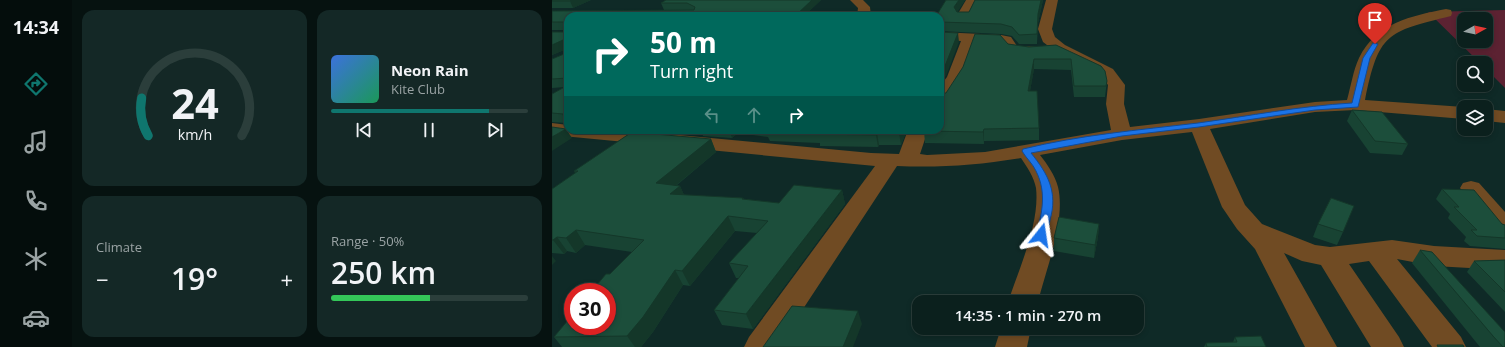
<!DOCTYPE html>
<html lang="en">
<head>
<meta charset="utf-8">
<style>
	body { margin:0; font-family:"Open Sans",sans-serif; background:#142826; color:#f1f3f6; height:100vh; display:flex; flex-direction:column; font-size:15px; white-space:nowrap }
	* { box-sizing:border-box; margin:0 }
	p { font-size:13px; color:#9aa3a4 }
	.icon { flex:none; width:22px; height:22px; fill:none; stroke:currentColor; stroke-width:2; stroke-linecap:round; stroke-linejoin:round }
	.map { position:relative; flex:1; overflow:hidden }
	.panel { display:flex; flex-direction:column; gap:10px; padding:10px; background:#061210; width:480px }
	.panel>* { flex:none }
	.banner { position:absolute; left:12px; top:12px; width:380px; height:122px; border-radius:12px; box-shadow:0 2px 6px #0003,0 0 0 1px #2b3e3b; background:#00695c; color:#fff; overflow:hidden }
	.needle { width:26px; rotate:82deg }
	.fabs { position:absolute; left:905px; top:12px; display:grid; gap:8px }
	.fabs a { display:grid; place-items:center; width:36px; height:36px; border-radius:8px; background:#0b201d; box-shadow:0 2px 6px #0003,0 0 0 1px #2b3e3b; font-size:20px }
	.speed { position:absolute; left:12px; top:283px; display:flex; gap:8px; font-size:20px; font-weight:700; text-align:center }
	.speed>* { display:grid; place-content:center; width:52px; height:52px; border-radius:50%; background:#0b201d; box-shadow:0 2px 6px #0003,0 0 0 1px #2b3e3b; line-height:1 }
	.speed .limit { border:6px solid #d22; background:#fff; color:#111 }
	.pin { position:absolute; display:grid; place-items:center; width:34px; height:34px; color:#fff; margin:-41px -17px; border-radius:50% 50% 50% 0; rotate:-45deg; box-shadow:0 0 4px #0007 }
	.pin .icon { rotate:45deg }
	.me { position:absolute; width:44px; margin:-22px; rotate:15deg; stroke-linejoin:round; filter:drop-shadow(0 0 3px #0008) }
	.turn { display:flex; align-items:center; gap:14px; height:84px; padding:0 20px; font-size:18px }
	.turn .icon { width:52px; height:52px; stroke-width:2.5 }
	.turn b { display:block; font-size:28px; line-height:34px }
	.lanes { display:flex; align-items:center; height:38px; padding:0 20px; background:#0003; justify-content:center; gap:20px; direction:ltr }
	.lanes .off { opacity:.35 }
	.big { font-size:30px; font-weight:600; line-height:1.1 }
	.panel .widget { flex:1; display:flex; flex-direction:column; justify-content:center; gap:6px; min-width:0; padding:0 14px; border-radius:12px; background:#142826 }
	.panel .dial { align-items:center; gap:0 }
	.dial svg { height:104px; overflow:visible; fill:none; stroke:#2b3e3b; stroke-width:7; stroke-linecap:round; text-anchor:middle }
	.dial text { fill:#f1f3f6; stroke:none }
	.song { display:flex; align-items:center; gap:12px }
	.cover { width:48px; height:48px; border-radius:6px; background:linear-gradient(135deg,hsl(220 70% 55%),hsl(150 70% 35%)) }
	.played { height:4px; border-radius:2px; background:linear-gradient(90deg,#0f766e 80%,#2b3e3b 80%) }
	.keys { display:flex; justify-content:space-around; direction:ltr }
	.heat { display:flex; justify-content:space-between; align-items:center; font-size:22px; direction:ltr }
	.charge { height:6px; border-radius:3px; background:linear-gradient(90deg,#34c759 50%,#2b3e3b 0) }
	.panel .tiles { flex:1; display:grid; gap:10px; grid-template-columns:repeat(2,1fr) }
	.trip { position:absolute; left:360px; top:295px; width:232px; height:40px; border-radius:12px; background:#0b201d; box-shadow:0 2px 6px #0003,0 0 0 1px #2b3e3b; font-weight:600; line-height:40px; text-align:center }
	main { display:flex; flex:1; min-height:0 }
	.menu { display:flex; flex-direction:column; width:72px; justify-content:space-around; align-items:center; background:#040d0c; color:#9aa3a4 }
	.menu .icon { width:28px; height:28px }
	.menu .current { color:#0f766e }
	.menu b { font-size:18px; color:#f1f3f6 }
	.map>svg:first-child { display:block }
	.green { fill:#5c2232; fill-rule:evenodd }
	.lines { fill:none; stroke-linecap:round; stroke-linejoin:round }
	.minor { fill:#704b23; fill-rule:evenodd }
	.wall { fill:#184333 }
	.shaded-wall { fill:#143729 }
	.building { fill:#1c4e3b; stroke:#143729 }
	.route { fill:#1a73e8; stroke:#114b97 }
</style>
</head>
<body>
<main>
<nav class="menu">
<b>14:34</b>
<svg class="icon current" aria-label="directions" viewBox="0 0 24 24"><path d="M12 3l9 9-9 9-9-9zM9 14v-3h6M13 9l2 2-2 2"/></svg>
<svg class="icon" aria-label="music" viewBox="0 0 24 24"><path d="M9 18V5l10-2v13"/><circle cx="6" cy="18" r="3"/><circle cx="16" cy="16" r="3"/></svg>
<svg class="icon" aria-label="phone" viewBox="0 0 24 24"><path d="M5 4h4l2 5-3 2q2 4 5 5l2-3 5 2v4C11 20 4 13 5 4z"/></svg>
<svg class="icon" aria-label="climate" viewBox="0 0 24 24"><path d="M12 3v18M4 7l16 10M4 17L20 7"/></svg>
<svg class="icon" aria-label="car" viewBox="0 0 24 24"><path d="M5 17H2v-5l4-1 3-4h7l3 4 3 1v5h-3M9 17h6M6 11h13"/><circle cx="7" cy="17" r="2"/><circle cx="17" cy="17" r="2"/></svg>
</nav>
<section class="panel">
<div class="tiles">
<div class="widget dial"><svg viewBox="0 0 100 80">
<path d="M14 69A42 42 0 1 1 86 69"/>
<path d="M14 69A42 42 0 0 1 9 40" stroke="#0f766e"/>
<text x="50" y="56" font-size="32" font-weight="700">24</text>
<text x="50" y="72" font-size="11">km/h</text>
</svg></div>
<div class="widget">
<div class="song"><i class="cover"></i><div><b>Neon Rain</b><p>Kite Club</p></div></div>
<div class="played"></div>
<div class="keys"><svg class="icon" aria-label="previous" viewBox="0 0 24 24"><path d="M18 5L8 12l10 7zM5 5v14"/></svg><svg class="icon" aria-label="pause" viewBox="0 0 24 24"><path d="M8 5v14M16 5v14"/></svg><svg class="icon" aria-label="next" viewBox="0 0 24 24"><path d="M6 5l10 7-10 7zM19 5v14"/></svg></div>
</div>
<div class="widget"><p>Climate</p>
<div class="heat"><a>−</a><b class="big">19°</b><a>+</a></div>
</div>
<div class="widget"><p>Range · 50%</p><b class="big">250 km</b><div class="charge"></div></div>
</div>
</section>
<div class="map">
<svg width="953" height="347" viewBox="0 0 953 347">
	<rect width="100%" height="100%" fill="#0f2a27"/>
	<path class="green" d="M953 10V88L934 69V63H928L876 12ZM912 19H934V41H912Z"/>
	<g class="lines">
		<g class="minor">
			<path d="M298 0H311L318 7 319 16H305L306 8Z"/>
			<path d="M414 0H426L416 20H406L404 17Z"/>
			<path d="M494 0H506L500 29 503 37 513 45 561 69 573 85 572 104 578 127 647 119 763 102 795 100C799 86 801 71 807 58 824 23 859 16 894 9L899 10 900 13 899 16C834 32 827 33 813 100L912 107V119L803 110 763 112 658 129 693 205 710 224 763 245 778 247 840 240 882 246 953 250V270L882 266 845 259 909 337 914 347H880L817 261 797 264 847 337 852 347H819L769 265 750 261 732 253 785 347H753L703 249 685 229 670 207 640 132 570 140 488 155C495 164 503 175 506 187 514 220 494 269 486 302H456C467 269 488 223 484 188 482 177 475 167 469 158 427 165 387 168 345 166L226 347H192L197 337 323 166 0 135V123L16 125V130H74L319 153 347 154 356 130H376L368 154 375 155 433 152 559 130 554 104 556 85 549 75 503 51 491 42 486 29Z"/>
			<path d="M388 32 449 35 459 37 465 46 490 47 492 50 490 53C480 56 466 56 456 53L449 43 423 42 411 77 394 103 388 104V86L395 77 409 41 388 40Z"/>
			<path d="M934 109 953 111V123L934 121Z"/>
			<path d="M919 181 927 183 953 212V236L944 234 908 188 911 183Z"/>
			<path d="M449 328H479L475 347H443Z"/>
		</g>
	</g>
	<g class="wall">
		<path d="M0 0H39L21 8H0Z"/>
		<path d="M114 0H269L252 16H16V126L14 123 0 122V94L13 87 0 88V59L12 54V50L0 55V32H13V30H0V11L124 10H112L109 3Z"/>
		<path d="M394 0H413L405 12H417L423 0H491L486 23 485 44H467L460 36 449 34 388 31V16L386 13Z"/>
		<path d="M456 44 477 47 504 45 555 81 553 97H522L519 70 482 69 478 91 487 128V140L432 141V144L373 143 372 131 394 93Z"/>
		<path d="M800 110 856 144 850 155 818 153 795 121Z"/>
		<path d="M149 130H355L349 145H327L326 147 268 146V143L218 141 216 137 186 133 180 138 151 136Z"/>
		<path d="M159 139 164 152 125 185 128 186 132 195 191 198 192 199 227 203 290 190 293 204 201 329 170 325 162 310 187 278H184L177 263 205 233 183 231 138 286 131 285 101 332 89 347H10L2 337 58 274 80 252 33 245 24 253 15 251 12 254 0 253V189L23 173 22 171Z"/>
		<path d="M890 189 950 224 953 225V249L918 246 912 241 914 237 896 218 898 214 884 199Z"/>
		<path d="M547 224 546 237 542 258 502 251V238Z"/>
		<path d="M766 224 791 232 785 245 761 237Z"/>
		<path d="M868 250 952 331 953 347H928L860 263Z"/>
		<path d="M953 260V312L915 272 922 261Z"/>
		<path d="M683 337 714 347H652L654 343 681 342Z"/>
	</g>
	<g class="shaded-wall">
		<path d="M19 0H39L21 8 18 1Z"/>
		<path d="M260 0H269L252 16H243Z"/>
		<path d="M407 0H413L403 16 402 7Z"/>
		<path d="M489 0H491L486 23 485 44 486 14Z"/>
		<path d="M406 33 407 42 394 76 388 84V72Z"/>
		<path d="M11 40 15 49 0 55V45Z"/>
		<path d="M482 59V69L476 102V91Z"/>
		<path d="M14 129 20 138 0 151V137Z"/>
		<path d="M432 129V144L431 132Z"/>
		<path d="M177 130H185L186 133 180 138Z"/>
		<path d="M348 130H355L349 145 347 133Z"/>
		<path d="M325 133 327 145 326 147 324 135Z"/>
		<path d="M159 139 164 152 111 196 104 183Z"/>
		<path d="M128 186 134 199 118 194Z"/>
		<path d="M290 190 293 204 201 329 194 314Z"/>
		<path d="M176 216 183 231 138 286 130 271Z"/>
		<path d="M547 224 546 237 542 258 543 245Z"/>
		<path d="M24 230 33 245 24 253 14 238Z"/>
		<path d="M5 237 15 251 12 254 1 240Z"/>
		<path d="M0 256 4 261 0 265Z"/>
		<path d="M123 270 131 285 101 332 89 347H83L75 336Z"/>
		<path d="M306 311 310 324 301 347H291Z"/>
	</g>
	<g class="building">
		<path d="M0 0H19L18 1H0Z"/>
		<path d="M114 0H260L243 16H16V78L0 79V59L12 54 13 42 11 40 0 45V32H13V22H0V11L142 10 143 7 135 3H109Z"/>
		<path d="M394 0H407L402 7 405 12H417L423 0H489L486 14 485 34 467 35 460 27 449 24 388 22V16H357L360 12 386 13Z"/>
		<path d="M388 32 406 33 393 66 388 72Z"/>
		<path d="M423 34 448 35 456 44 477 47 504 45 549 66 553 71 555 81 554 86H522L519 59H482L476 91H485L487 128 432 129 431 132 372 131V130H388V94L394 93 411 67Z"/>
		<path d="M16 85V119H12L11 114 0 113V94Z"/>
		<path d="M800 110 830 112 856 144 823 141Z"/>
		<path d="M0 127 14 129 0 137Z"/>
		<path d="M240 130H348L347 133H325L324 135 265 134 267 131Z"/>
		<path d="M80 132 159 139 104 183 128 186 118 194 191 198 190 199 227 203 242 185 290 190 194 314 162 310 196 266 177 263 216 221 176 216 130 271 123 270 91 317 75 336 2 337 21 314V326H55V292H39L54 274H58L92 240 24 230 14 238 5 237 1 240H0V189L26 171H22Z"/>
		<path d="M890 189 922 190 950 224 953 225V238L925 236 919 230H925L902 207H907Z"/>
		<path d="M779 198 802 206 791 232 766 224Z"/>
		<path d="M507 217 547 224 543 245 502 238Z"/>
		<path d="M868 250 880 252 952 331 953 332V347H951L941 336Z"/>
		<path d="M953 260V292L922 261Z"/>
		<path d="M240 306 306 311 291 347H211Z"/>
		<path d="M709 336 714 347H655L654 343 685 342 683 337Z"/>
		<path d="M885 345H911L912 347H886Z"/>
	</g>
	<path class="route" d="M821 43 826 44 818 58 806 107 763 110 647 127 570 136 479 153C496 174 506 192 498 220 497 226 496 232 493 238H485L484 235C490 213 495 193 484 171 481 164 474 158 470 151L471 149C528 135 587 130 646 123 697 116 748 106 800 103L811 58Z"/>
</svg>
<div class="fabs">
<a><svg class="needle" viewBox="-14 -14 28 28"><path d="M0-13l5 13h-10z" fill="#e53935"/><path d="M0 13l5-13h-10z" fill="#9aa3a4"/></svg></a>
<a><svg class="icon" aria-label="search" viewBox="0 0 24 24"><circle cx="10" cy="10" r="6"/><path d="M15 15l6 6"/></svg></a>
<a><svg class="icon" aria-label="layers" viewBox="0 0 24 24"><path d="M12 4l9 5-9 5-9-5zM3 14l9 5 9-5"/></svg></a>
</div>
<div class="speed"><div class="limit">30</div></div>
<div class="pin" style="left:823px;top:44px;background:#d93025"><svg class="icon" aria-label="arrive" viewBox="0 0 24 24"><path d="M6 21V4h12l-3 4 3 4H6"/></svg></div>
<svg class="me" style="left:489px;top:235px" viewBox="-20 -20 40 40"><path d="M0-17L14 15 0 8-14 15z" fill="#1a73e8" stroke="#fff" stroke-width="4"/></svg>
<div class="trip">14:35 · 1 min · 270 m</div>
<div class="banner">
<div class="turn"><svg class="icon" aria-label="right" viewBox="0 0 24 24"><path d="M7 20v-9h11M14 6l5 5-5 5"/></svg><div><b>50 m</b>Turn right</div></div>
<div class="lanes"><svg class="icon off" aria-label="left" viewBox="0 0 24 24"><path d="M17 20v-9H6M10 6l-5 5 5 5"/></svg><svg class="icon off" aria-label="ahead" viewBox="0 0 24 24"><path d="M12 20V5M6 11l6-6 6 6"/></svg><svg class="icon" aria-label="right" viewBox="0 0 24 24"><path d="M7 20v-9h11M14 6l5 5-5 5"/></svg></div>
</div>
</div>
</main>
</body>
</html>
